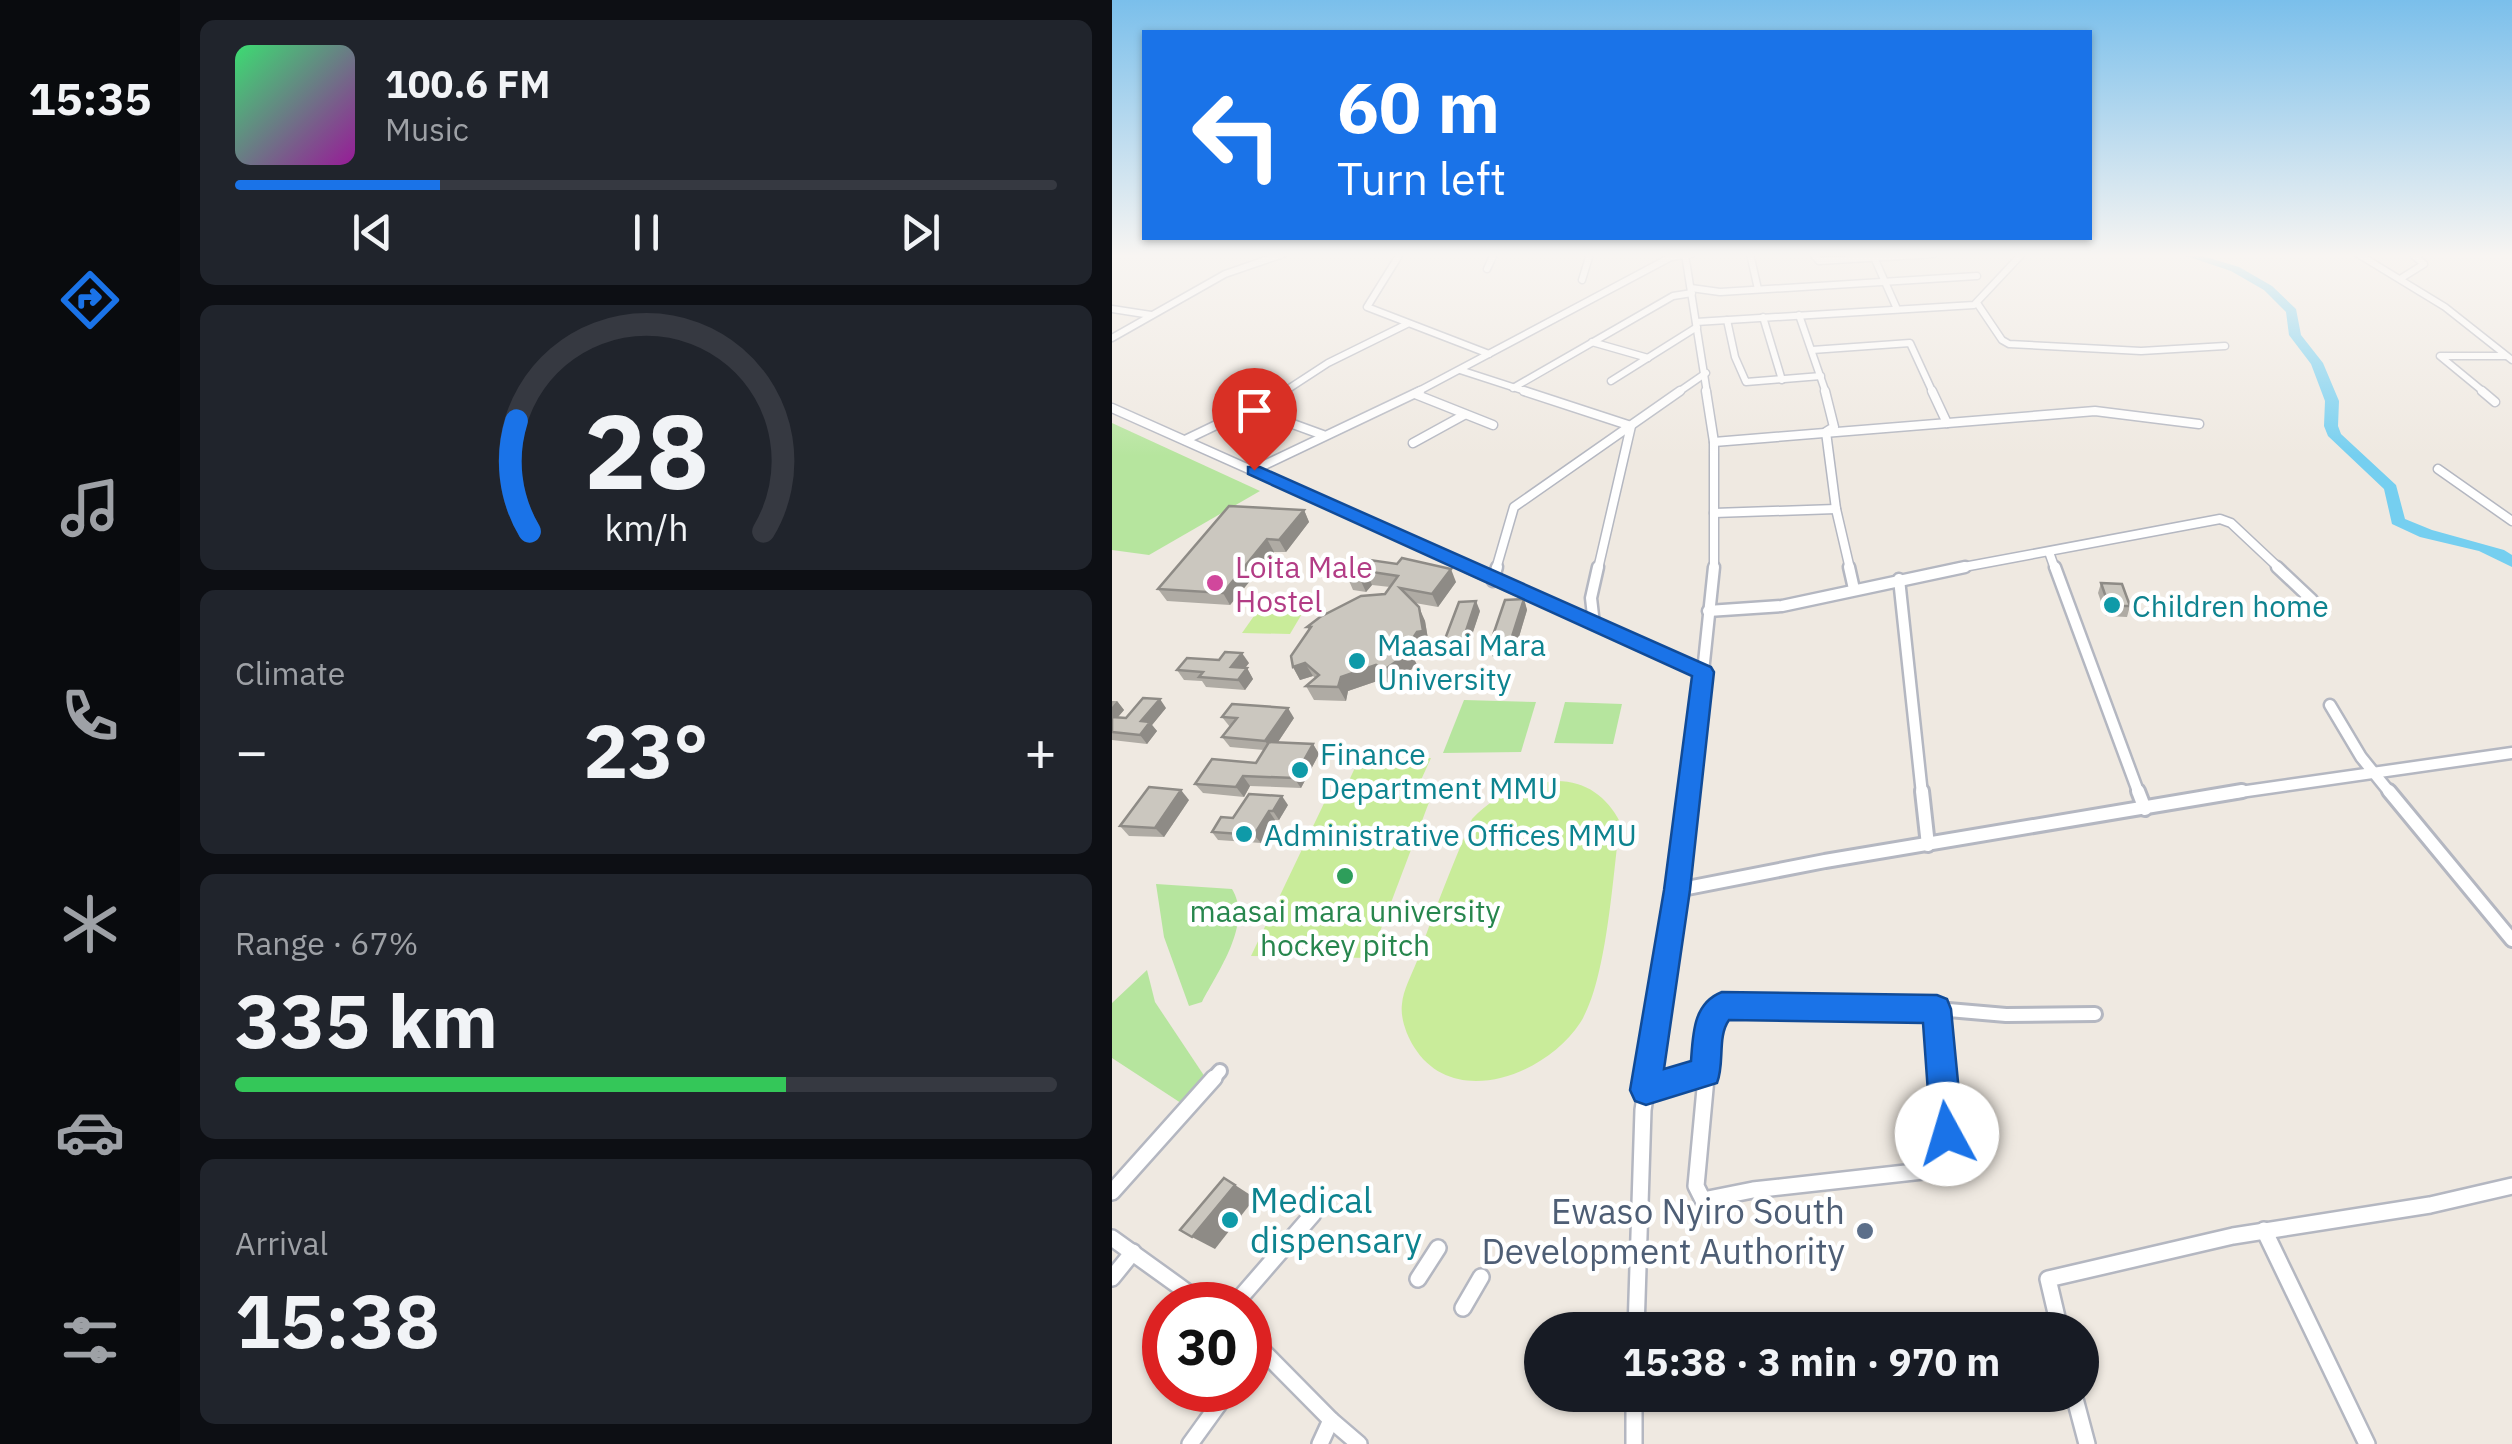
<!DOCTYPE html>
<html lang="en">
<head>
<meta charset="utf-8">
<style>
	body { margin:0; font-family:"IBM Plex Sans",sans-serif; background:#20242c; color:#f1f3f6; height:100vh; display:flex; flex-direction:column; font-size:38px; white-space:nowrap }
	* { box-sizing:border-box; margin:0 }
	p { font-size:32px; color:#9ea1a6 }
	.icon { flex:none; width:55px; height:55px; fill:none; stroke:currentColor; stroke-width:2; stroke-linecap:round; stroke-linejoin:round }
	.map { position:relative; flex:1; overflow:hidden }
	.side { display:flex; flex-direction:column; gap:20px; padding:20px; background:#0d0f14; width:932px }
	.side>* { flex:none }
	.banner { position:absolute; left:30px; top:30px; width:950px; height:210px; border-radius:0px; box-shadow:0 2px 8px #0004; background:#1a73e8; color:#fff; overflow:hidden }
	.speed { position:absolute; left:30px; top:1282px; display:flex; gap:20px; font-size:50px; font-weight:700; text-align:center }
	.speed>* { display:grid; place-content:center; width:130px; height:130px; border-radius:50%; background:#171b24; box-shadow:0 2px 8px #0004; line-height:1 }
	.speed .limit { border:15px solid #d22; background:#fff; color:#111 }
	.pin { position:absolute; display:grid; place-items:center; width:85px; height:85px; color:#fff; margin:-102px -42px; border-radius:50% 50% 50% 0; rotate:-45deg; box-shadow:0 0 10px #0007 }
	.pin .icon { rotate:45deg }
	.me { position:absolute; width:110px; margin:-55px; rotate:354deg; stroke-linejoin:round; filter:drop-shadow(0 0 8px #0008) }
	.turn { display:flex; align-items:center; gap:35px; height:210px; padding:0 30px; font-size:45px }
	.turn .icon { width:130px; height:130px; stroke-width:2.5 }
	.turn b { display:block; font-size:70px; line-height:85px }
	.big { font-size:75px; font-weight:700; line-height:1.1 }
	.side .card { flex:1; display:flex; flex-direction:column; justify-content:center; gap:15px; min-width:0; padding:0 35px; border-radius:15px; background:#20242c }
	.side .dial { align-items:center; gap:0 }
	.dial svg { height:260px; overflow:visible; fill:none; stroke:#363941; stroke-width:7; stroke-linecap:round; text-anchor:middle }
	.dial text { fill:#f1f3f6; stroke:none }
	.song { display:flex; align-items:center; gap:30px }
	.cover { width:120px; height:120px; border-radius:15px; background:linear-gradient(135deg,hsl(140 70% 55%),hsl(300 70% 35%)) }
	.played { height:10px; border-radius:5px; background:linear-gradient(90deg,#1a73e8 25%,#363941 25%) }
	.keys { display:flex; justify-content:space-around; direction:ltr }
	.heat { display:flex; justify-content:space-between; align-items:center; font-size:55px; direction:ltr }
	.charge { height:15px; border-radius:8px; background:linear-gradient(90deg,#34c759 67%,#363941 0) }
	.trip { position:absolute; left:412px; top:1312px; width:575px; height:100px; border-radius:50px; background:#171b24; box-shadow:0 2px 8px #0004; font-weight:700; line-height:100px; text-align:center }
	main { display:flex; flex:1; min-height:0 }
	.dock { display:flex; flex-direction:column; width:180px; justify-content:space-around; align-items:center; background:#090b0e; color:#9ea1a6 }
	.dock .icon { width:70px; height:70px }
	.dock .active { color:#1a73e8 }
	.dock b { font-size:45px; color:#f1f3f6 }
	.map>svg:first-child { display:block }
	.green { fill:#b6e59e }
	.pitch { fill:#c9ec9a }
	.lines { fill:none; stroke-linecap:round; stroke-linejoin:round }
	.river { fill:#75cff0; fill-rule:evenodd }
	.minor-far4-casing { stroke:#b4b7c1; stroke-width:9 }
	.minor-far3-casing { stroke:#b4b7c1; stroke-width:11 }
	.minor-far2-casing { stroke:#b4b7c1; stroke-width:15 }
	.minor-far1-casing { stroke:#b4b7c1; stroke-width:18 }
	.minor-casing { stroke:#b4b7c1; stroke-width:20 }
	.minor-far4 { stroke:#fff; stroke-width:6 }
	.minor-far3 { stroke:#fff; stroke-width:8 }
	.minor-far2 { stroke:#fff; stroke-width:10 }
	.minor-far1 { stroke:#fff; stroke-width:12 }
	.minor { stroke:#fff; stroke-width:15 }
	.wall { fill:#afaba4 }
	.shaded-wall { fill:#8e8b86 }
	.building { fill:#cbc7bf; stroke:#8e8b86; stroke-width:2.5 }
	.route { fill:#1a73e8; stroke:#114b97; stroke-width:2.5 }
	.hotel-dot { fill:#d1479c; stroke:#fff; stroke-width:4 }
	.culture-dot { fill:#0f9aa8; stroke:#fff; stroke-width:4 }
	.leisure-dot { fill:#2e9e5b; stroke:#fff; stroke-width:4 }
	.service-dot { fill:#5c6f8a; stroke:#fff; stroke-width:4 }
	.labels { text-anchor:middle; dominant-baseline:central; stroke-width:9; stroke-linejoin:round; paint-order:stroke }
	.hotel-label { font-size:30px; fill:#b23c85; stroke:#fff; text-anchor:start }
	.culture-label { font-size:30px; fill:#0d838f; stroke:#fff; text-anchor:start }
	.leisure-label { font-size:30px; fill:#27864d; stroke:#fff }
	.near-culture-label { font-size:35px; fill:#0d838f; stroke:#fff; text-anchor:start }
	.near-service-label { font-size:35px; fill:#4e5e75; stroke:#fff; text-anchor:end }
</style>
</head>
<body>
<main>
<nav class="dock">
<b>15:35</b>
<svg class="icon active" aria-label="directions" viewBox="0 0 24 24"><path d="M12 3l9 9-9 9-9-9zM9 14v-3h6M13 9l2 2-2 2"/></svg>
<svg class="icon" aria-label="music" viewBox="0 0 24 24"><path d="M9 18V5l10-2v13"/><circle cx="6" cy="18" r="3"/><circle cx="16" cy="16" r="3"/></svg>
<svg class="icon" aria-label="phone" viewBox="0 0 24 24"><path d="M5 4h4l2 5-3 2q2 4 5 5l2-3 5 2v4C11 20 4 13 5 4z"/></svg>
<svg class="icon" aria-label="climate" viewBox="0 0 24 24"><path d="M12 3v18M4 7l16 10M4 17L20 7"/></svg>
<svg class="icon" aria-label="car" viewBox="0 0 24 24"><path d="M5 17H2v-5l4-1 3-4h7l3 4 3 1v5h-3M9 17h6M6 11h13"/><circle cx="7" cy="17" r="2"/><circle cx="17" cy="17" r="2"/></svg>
<svg class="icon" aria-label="filters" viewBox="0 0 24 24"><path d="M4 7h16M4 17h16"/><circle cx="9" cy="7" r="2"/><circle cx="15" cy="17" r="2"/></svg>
</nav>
<section class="side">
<div class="card">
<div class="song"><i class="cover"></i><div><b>100.6 FM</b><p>Music</p></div></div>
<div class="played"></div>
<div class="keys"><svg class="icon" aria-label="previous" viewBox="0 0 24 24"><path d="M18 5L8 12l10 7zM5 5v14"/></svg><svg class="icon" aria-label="pause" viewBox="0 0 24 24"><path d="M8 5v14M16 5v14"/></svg><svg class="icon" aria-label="next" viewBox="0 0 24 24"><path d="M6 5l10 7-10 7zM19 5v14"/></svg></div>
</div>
<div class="card dial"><svg viewBox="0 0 100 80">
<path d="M14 69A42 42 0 1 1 86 69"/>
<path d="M14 69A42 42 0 0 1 10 35" stroke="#1a73e8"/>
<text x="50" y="56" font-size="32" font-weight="700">28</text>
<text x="50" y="72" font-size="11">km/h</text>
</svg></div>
<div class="card"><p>Climate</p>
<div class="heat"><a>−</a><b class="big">23°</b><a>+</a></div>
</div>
<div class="card"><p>Range · 67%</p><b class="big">335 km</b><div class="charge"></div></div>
<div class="card"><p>Arrival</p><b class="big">15:38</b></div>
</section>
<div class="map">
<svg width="1400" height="1444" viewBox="0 0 1400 1444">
	<rect width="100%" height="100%" fill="#efe9e1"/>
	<g class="green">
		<path d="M0 423 148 491 37 555 0 550Z"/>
		<path d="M352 700 424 702 409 752 331 753Z"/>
		<path d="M453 702 510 704 501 744 442 743Z"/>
		<path d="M44 884 120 889C141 923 106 971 90 1002L77 1006 52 937Z"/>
		<path d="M35 970 43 1002 95 1080 72 1105 0 1058V1003Z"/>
	</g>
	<g class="pitch">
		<path d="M149 606 194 607 178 634 130 633Z"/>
		<path d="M249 755 318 758H319L304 791 233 789Z"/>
		<path d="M445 781C474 781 495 797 508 822 501 873 495 982 468 1023 435 1074 342 1111 302 1047 295 1036 288 1018 290 1004 291 990 300 974 305 961 321 913 340 866 360 819 382 795 413 783 445 781Z"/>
		<path d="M216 795 319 797 258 958 139 956Z"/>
	</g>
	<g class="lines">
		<path class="river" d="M1068 254H1084L1127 267 1160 286 1184 309 1189 335 1211 363 1227 401 1226 426 1229 434 1284 485 1293 519 1320 530 1392 550 1400 555V567L1367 551 1308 537 1280 524 1272 489 1216 436 1212 426 1213 401 1199 364 1177 335 1174 312 1152 290 1119 271Z"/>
		<defs>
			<g id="minor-far4">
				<path d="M288 254 255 307 377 354"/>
				<path d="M573 254 595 393"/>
				<path d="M638 254 646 289"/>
				<path d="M701 254 707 261 822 254"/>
				<path d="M1246 254 1333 307 1400 360"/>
				<path d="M761 255 785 309"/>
				<path d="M375 269 382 254"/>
				<path d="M1288 279 1312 264 1302 256 1308 254"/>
				<path d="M470 280 478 254"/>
				<path d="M579 288 608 292 865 276"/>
				<path d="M865 303 890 340 897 344 1029 351 1113 346"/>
				<path d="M0 309 39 315"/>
				<path d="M687 315 714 393"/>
				<path d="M651 317 670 380"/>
				<path d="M615 320 623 357 634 382 709 376"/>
				<path d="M584 322 862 305 910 254"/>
				<path d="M0 338 113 274 171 254"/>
				<path d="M480 342 536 358"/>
				<path d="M700 350 798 343 821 393"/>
				<path d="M348 370 419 393"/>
				<path d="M499 381 585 327"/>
				<path d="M401 388 561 296 580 293"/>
				<path d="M170 393 216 363 295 324"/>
				<path d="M303 393 559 257 580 254"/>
				<path d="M565 393 594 373"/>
				<path d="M1373 393 1328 356H1393"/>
			</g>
			<g id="minor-far3">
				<path d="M412 391 519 426 486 569"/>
				<path d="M594 391 602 442V569"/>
				<path d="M713 391 722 427 714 432 724 509 738 569"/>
				<path d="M820 391 835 423"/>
				<path d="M1370 391 1383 402"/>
				<path d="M303 394 381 425"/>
				<path d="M0 408 361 569"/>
				<path d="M137 408 211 435"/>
				<path d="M73 440 175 391"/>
				<path d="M602 442 983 411 1087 424"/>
				<path d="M301 443 352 415"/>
				<path d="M1326 469 1400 521"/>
				<path d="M142 470 308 391"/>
				<path d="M602 513 724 509"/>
				<path d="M937 552 943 569"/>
				<path d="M384 569 402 507 568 391"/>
				<path d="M841 569 1108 519 1119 523 1168 569"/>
			</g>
			<g id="minor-far2">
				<path d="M356 567 591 672 576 794"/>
				<path d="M737 567 742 589"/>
				<path d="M943 567 1027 794"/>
				<path d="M1165 567 1200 600"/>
				<path d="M787 579 810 794"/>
				<path d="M381 581 385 567"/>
				<path d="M596 611 670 606 853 567"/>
				<path d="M482 624 479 598 486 567"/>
				<path d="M591 672 602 567"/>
				<path d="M1218 705 1249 757 1279 794"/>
				<path d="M1114 794 1400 753"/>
			</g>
			<g id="minor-far1">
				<path d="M810 791 816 845"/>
				<path d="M1026 791 1033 809"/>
				<path d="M1277 791 1400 940"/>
				<path d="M565 890 713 861 1130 791"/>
				<path d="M594 1072 597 1023 610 1005 825 1009"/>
				<path d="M100 1080 108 1071"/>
				<path d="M536 1080 577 791"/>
				<path d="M567 1080 594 1072 593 1080"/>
				<path d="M829 1080 825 1009 894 1015 983 1014"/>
			</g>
			<g id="minor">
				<path d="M594 1078 584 1186 591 1200 641 1190 838 1168 829 1078"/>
				<path d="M534 1090 575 1078"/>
				<path d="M0 1192 102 1078"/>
				<path d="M1152 1230 1255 1444"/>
				<path d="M0 1238 93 1305"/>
				<path d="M0 1278 21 1252"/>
				<path d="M306 1279 326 1248"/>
				<path d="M122 1305 201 1214"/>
				<path d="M351 1308 369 1277"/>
				<path d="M524 1330 531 1110 536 1078"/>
				<path d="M948 1330 936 1279 1121 1236 1318 1205 1400 1186"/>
				<path d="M138 1338 219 1420 208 1444"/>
				<path d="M138 1363 147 1350"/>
				<path d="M522 1395V1444"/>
				<path d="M962 1395 975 1444"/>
				<path d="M219 1420 247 1444"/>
				<path d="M78 1444 117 1390"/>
			</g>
		</defs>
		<use href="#minor-far4" class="minor-far4-casing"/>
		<use href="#minor-far3" class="minor-far3-casing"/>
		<use href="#minor-far2" class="minor-far2-casing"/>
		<use href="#minor-far1" class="minor-far1-casing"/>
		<use href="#minor" class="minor-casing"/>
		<use href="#minor-far4" class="minor-far4"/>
		<use href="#minor-far3" class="minor-far3"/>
		<use href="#minor-far2" class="minor-far2"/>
		<use href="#minor-far1" class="minor-far1"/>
		<use href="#minor" class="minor"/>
	</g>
	<g class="wall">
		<path d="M192 510 197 522 174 552H162L118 605 55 601 46 589Z"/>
		<path d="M251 559 344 582 326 607 303 603 313 621 317 645 311 646 302 659 305 665 294 674 278 684 271 679 236 691 234 701 202 700 194 686 203 678 201 676 188 680 181 667 197 630 195 627 273 594 278 587 260 585 254 592 241 590 235 576Z"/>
		<path d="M989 583 1018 606 1015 617 994 616 986 593Z"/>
		<path d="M412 599 415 610 401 657H381L377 647Z"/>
		<path d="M368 611 353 656 334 657 330 647Z"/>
		<path d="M137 663 133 668H135L141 679 133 690 94 687 90 681 72 680 65 670Z"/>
		<path d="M0 701H5L12 710 6 717 14 718 54 708 40 725 45 731 35 744 0 740Z"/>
		<path d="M110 717 182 718 166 742 201 744 207 754 189 788 138 786 132 797 91 793 83 784 144 763 152 750 118 747 110 737 118 727Z"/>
		<path d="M77 800 52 837 17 836 8 826Z"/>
		<path d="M176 805 167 820H163L149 843 106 840 100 832 121 818Z"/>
	</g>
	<g class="shaded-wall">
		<path d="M192 510 197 522 174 552 167 540Z"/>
		<path d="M155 539 162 552 118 605 111 593Z"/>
		<path d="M339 569 344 582 326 607 320 594Z"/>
		<path d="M254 571 260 585 254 592 248 579Z"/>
		<path d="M412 599 415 610 401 657 397 646Z"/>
		<path d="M364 601 368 611 353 656 349 646Z"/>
		<path d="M307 607 313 621 317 645 311 646 302 659 305 665 278 684 272 670 293 650Z"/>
		<path d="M130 653 137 663 125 678 119 667Z"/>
		<path d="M193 663 201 676 188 680 181 667Z"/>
		<path d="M264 665 271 679 236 691 234 701 226 687 229 677Z"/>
		<path d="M135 668 141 679 133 690 126 680Z"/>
		<path d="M48 699 54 708 40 725 45 731 35 744 28 735 29 721Z"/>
		<path d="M5 701 12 710 0 724V707Z"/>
		<path d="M176 708 182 718 160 751 153 741Z"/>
		<path d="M201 744 207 754 189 788 182 778Z"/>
		<path d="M131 776 138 786 132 797 124 787Z"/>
		<path d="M69 790 77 800 52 837 43 828Z"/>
		<path d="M170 796 176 805 167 820 161 811Z"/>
		<path d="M157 811 163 820 149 843 142 835Z"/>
		<path d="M123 1185 143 1198 103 1249 80 1237Z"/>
	</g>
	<g class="building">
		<path d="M117 506 192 510 167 540 155 539 111 593 46 589Z"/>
		<path d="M290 558 339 569 320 594 288 588 307 607 311 631 305 632 293 650 299 651 272 670 264 665 229 677 226 687 194 686 207 675 193 663 181 667 179 656 199 627H195L208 617 249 596 273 594 286 576 254 571 248 579 235 576 251 559 285 564Z"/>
		<path d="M989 583 1010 584 1018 606H997Z"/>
		<path d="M412 599 397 646 377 647 393 600Z"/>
		<path d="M364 601 349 646 330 647 347 602Z"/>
		<path d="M113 652 130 653 119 667 135 668 126 680 87 677 91 672 65 670 75 658 107 660Z"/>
		<path d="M31 698 48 699 29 721 38 722 28 735 0 732V717L14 718Z"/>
		<path d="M120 704 176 708 153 741 110 737 125 718 110 717Z"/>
		<path d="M157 742 201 744 182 778 131 776 124 787 83 784 100 759 144 763Z"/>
		<path d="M37 787 69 790 43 828 8 826Z"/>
		<path d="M137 794 170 796 161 811H157L142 835 100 832 109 817 121 818Z"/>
		<path d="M112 1178 123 1185 80 1237 68 1230Z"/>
		<path d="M610 1324V1330H579Z"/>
	</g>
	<linearGradient id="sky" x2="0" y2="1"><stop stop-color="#7abfeb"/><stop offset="0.56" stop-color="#f8f5f2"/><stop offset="1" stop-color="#f8f5f2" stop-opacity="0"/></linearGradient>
	<rect width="1400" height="456" fill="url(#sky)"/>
	<path class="route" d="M136 467H148L599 667 602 672 578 890 552 1069 579 1061C581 1034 581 1003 610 992L825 995 835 999 839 1009 851 1134 846 1146 835 1151 823 1146 819 1134 811 1023 617 1020C605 1037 613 1063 605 1083L534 1105 523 1101 518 1090 552 890 580 676 136 474Z"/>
	<circle class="hotel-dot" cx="103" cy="583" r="10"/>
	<g class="culture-dot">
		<circle cx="1000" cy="605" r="10"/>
		<circle cx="245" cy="661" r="10"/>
		<circle cx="188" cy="770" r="10"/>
		<circle cx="132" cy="834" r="10"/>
		<circle cx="118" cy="1220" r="10"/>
	</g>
	<circle class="leisure-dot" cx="233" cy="876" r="10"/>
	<circle class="service-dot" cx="753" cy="1231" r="10"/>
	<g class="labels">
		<g class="hotel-label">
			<text x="123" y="566">Loita Male<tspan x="123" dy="34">Hostel</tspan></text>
		</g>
		<g class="culture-label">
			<text x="1020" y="605">Children home</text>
			<text x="265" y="644">Maasai Mara<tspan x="265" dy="34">University</tspan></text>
			<text x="208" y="753">Finance<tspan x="208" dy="34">Department MMU</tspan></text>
			<text x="152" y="834">Administrative Offices MMU</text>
		</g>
		<g class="leisure-label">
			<text x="233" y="910">maasai mara university<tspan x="233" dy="34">hockey pitch</tspan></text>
		</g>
		<g class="near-culture-label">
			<text x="138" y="1200">Medical<tspan x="138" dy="40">dispensary</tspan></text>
		</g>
		<g class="near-service-label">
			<text x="733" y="1211">Ewaso Nyiro South<tspan x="733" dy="40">Development Authority</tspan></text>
		</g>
	</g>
</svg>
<div class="speed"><div class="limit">30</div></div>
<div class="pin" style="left:142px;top:470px;background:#d93025"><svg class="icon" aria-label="arrive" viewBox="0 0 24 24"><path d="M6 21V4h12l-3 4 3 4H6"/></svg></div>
<svg class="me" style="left:835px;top:1134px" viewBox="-20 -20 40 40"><circle r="19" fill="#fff"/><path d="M0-13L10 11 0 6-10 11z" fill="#1a73e8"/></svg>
<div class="trip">15:38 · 3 min · 970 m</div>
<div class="banner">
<div class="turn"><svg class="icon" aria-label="left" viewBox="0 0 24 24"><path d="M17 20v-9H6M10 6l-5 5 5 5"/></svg><div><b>60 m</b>Turn left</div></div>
</div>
</div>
</main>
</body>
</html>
